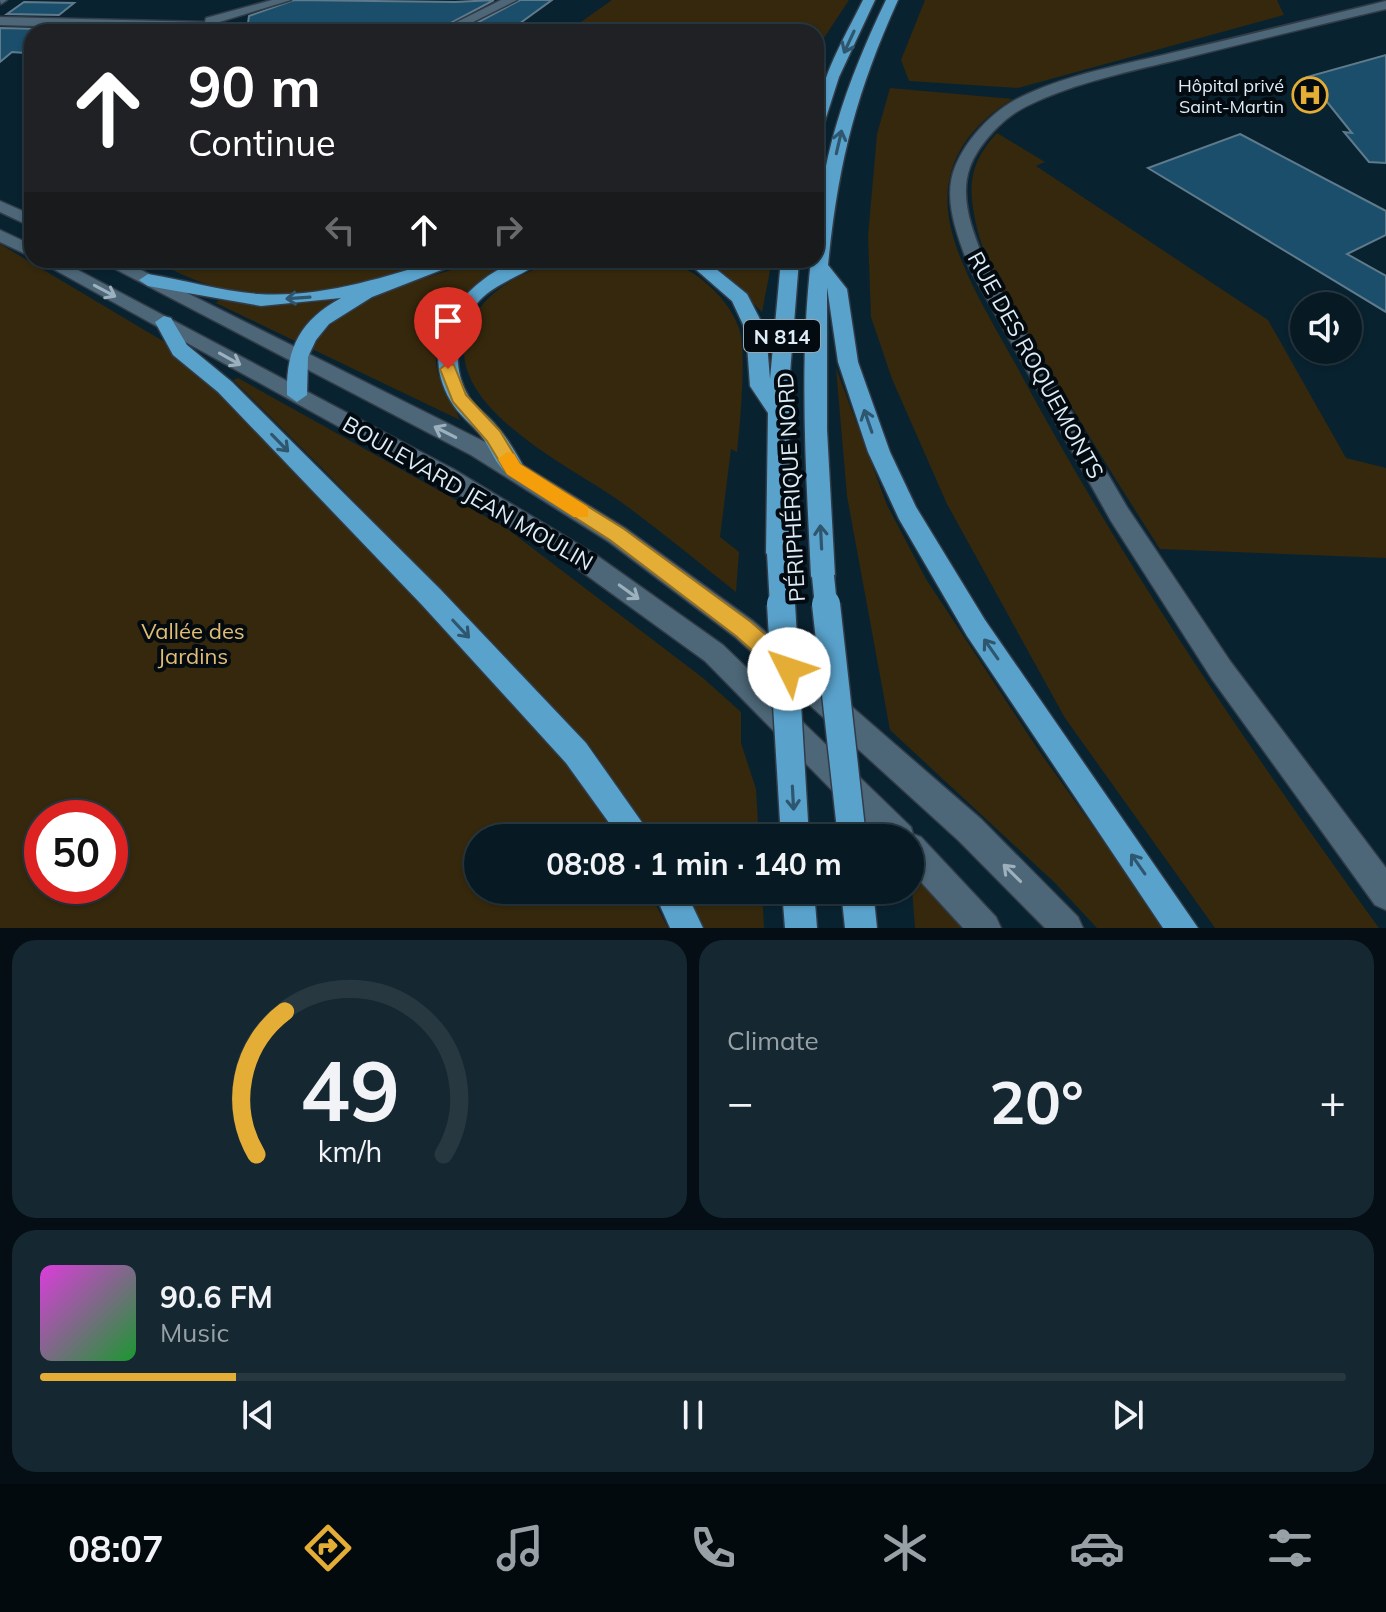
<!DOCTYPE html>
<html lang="en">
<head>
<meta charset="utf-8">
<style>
	body { margin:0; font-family:Mulish,sans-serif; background:#152731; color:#f1f3f6; height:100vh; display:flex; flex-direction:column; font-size:30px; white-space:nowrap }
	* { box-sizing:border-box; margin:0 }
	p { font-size:26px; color:#98a1a6 }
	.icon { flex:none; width:44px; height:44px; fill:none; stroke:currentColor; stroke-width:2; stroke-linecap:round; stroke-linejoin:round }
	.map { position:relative; height:928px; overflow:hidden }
	.sheet { display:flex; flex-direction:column; gap:12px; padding:12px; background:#040e14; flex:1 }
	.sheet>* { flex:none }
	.guide { position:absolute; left:24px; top:24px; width:800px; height:244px; border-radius:24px; box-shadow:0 2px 6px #0004,0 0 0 2px #283841; background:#202124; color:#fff; overflow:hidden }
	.controls { position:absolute; left:1290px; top:292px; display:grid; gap:16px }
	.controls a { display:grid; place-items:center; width:72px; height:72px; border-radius:50%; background:#071a24; box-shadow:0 2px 6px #0004,0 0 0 2px #283841; font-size:40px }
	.speed { position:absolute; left:24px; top:800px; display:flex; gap:16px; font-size:40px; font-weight:700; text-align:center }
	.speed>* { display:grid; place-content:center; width:104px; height:104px; border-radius:50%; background:#071a24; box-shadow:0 2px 6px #0004,0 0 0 2px #283841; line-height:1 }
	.speed .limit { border:12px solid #d22; background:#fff; color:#111 }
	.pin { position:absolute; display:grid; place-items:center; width:68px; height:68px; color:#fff; margin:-82px -34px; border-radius:50% 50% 50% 0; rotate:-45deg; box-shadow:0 0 8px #0007 }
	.pin .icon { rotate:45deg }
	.me { position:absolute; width:88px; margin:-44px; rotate:311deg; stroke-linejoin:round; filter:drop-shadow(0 0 6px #0008) }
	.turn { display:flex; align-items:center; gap:28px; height:168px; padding:0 32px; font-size:36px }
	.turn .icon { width:104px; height:104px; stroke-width:2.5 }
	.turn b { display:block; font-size:56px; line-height:68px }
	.lanes { display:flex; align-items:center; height:76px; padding:0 32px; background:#0003; justify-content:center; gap:40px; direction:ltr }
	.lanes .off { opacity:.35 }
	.big { font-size:60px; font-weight:700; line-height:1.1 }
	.sheet .card { flex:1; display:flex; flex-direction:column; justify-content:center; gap:12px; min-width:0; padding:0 28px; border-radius:24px; background:#152731 }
	.sheet .dial { align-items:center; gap:0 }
	.dial svg { height:208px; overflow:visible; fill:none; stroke:#283841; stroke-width:7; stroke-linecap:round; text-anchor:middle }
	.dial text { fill:#f1f3f6; stroke:none }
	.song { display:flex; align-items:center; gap:24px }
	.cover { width:96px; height:96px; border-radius:12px; background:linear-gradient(135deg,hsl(300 70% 55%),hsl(130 70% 35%)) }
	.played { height:8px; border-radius:4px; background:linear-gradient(90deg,#e4ad35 15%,#283841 15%) }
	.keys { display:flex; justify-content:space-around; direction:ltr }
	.heat { display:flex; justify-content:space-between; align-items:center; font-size:44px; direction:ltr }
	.sheet .tiles { flex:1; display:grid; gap:12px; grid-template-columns:1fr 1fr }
	.card:last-child { grid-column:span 2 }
	.trip { position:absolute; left:464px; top:824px; width:460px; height:80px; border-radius:40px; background:#071a24; box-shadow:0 2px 6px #0004,0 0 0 2px #283841; font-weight:700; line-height:80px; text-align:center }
	.dock { display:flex; height:128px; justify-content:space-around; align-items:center; background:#030a0e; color:#98a1a6 }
	.dock .icon { width:56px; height:56px }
	.dock .selected { color:#e4ad35 }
	.dock b { font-size:36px; color:#f1f3f6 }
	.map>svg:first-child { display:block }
	.green { fill:#35280d; fill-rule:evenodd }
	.building { fill:#1a4e6b; stroke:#5f7a8b; stroke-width:2 }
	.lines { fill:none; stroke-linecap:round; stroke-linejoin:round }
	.minor-casing { stroke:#313c48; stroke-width:3 }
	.secondary-casing { stroke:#313c48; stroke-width:3 }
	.trunk-casing { stroke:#313c48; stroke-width:3 }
	.minor { fill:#4d6778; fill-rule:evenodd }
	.secondary { fill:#4d6778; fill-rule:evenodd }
	.trunk { fill:#59a2cc; fill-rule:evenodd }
	.trunk-bridge-far1-casing { stroke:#313c48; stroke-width:25; stroke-linecap:butt }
	.trunk-bridge-casing { stroke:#313c48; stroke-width:31; stroke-linecap:butt }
	.trunk-bridge-far1 { stroke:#59a2cc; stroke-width:22 }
	.trunk-bridge { stroke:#59a2cc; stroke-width:28 }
	.oneway { stroke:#2e566e }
	.oneway2 { stroke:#9cb0bd }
	.route { fill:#e4ad35; stroke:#947022; stroke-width:2 }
	.slow { fill:#f59e0b }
	.labels { text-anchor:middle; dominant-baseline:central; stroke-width:8; stroke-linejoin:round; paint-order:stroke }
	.far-poi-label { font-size:18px; fill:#ddecf6; stroke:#030a10; text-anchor:end }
	.shield { fill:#030a10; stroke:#9ca8b1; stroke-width:2 }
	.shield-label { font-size:20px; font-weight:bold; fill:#ddecf6 }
	.street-label { font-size:22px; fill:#ddecf6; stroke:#030a10 }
	.park-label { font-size:22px; fill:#e2bc72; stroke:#030a10 }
</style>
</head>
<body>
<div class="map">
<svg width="1386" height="928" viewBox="0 0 1386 928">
	<rect width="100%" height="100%" fill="#092230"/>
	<g class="green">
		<path d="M612 0H849L816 50V32H567Z"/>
		<path d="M925 0H1277L1284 15 1018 88 909 81 901 60Z"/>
		<path d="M890 88 1013 99C972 124 943 160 948 211 953 260 992 321 1016 365 1121 562 1248 747 1379 928H1215L1065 718 947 504 892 379 871 317 868 236 877 134Z"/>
		<path d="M997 133 1045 162 1036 166 1268 320 1346 458 1386 468V558L1160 549C1121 489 1084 428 1047 366 1017 315 977 260 972 199 969 172 979 152 997 133Z"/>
		<path d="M0 244 168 344 219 392 431 613 565 760 618 838H478V890H648L668 928H0ZM42 818H110V886H42Z"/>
		<path d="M151 260H436C366 283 287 306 213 286 192 280 171 269 151 260Z"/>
		<path d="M484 260H510C470 284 426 323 438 374 442 390 454 405 460 420L312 349C345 292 425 280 484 260Z"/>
		<path d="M570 260C596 260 638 254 663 260 695 268 728 297 739 328 747 352 740 425 737 452L731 449 720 537 739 552 736 592C698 562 661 531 621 502 565 462 415 394 480 308 501 280 537 266 570 260Z"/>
		<path d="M709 260H772L762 312Z"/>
		<path d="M354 294 308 324 297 342 216 303 219 300 280 304Z"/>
		<path d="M836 368 887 505 926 579 1037 748 1165 928H1097L1055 883 890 730 847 496Z"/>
		<path d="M238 378 506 528 703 678 741 712V743L756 789 759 838H652L593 750 323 469 233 380Z"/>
		<path d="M910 862 962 928H915Z"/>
		<path d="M682 890H762L764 928H704Z"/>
	</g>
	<g class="building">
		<path d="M294 0 455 2 494 0 434 32H299L248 23 249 16Z"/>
		<path d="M520 0H552L512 29 496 27 490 32 469 27Z"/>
		<path d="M24 2 74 3 59 15 7 14Z"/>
		<path d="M0 28 41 29 32 32V47L25 53 12 52 0 62Z"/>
		<path d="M1386 55V163L1369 162 1344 132 1352 133 1307 77Z"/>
		<path d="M1240 134 1386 211V235L1347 254 1386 276V312L1148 168Z"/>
	</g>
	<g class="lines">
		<defs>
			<g id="minor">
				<path d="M0 0H7L1 4Z"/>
				<path d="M272 0H291L216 23 267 32 0 25V17L205 22 206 18Z"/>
				<path d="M501 0H517L453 32H437Z"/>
				<path d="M1386 1V9C1319 25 1252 41 1185 58 1132 71 1076 82 1027 106 1004 117 979 143 970 167 958 200 975 237 987 267L1127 507 1230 661 1386 868V910L1375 905 1212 679 1111 521 969 267C958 237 942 199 955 167 966 140 990 114 1015 100 1061 76 1117 66 1167 54 1240 37 1313 19 1386 1Z"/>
			</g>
			<g id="secondary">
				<path d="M0 201 32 215V227L0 212Z"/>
				<path d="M0 230 32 245V257L0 242Z"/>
				<path d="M37 260H59L455 470 596 555 723 645 911 827 913 834 921 837 996 917 1001 928H963L910 870V838H879L705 661 578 569 439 482Z"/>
				<path d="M98 260H121L487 443 625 528 753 621 981 819 1078 917 1083 928H1045L959 841 735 637 609 542 471 455Z"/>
			</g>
			<g id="trunk">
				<path d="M863 0H875L839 77 823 127 816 131C816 83 842 43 863 0Z"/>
				<path d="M886 0H898C856 93 838 163 828 265L847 289 858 362 890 452 916 507 985 620 1198 928H1163L967 636 899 519 868 452 838 362 827 287V430L835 576 832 583 823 586 814 583 811 576C806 471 799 365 811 260H816C816 167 846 83 886 0Z"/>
				<path d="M440 260H467L372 297 329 324 316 340 308 357 307 395 297 402 287 395C286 349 299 321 341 298L261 306 148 286 139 280 148 274C185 280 221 291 258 294 320 298 382 278 440 260Z"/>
				<path d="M517 260H541C528 274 497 282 480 300 456 326 450 366 469 397 475 407 486 414 494 423 507 437 516 453 525 469L522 475C501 482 493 451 482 437 472 424 458 415 450 400 416 340 461 284 517 260Z"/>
				<path d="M685 260H705L747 294 766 331 770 379 781 260H799L789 386 790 553 786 560 778 563 770 560 766 553 768 413 750 386 746 331 732 301Z"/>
				<path d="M164 316 171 318 187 345 232 382 440 589 586 743 653 838H620L566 763 422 605 218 392 173 355 155 322Z"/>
				<path d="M653 890H685L703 928H670Z"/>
				<path d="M782 890H814L817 928H785Z"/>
				<path d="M841 890H873L877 928H845Z"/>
			</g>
		</defs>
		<use href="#minor" class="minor-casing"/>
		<use href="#secondary" class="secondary-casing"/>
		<use href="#trunk" class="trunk-casing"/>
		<use href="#minor" class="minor"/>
		<use href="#secondary" class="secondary"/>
		<use href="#trunk" class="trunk"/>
		<defs>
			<g id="trunk-bridge-far1">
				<path d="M778 553 781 606"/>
				<path d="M823 576 826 606"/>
			</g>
			<g id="trunk-bridge">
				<path d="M781 604 795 838"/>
				<path d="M826 604 852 838"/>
			</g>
		</defs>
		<use href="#trunk-bridge-far1" class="trunk-bridge-far1-casing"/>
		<use href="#trunk-bridge" class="trunk-bridge-casing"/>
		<use href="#trunk-bridge-far1" class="trunk-bridge-far1"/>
		<use href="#trunk-bridge" class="trunk-bridge"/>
	</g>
	<defs><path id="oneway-shaft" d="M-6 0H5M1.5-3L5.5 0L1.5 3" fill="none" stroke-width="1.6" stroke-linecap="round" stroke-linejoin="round" transform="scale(2)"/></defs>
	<g class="oneway">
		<use href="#oneway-shaft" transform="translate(849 42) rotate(115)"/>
		<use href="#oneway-shaft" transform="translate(839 142) rotate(-77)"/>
		<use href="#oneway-shaft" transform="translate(298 298) rotate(176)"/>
		<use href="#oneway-shaft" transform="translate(868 421) rotate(-109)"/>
		<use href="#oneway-shaft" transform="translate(280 443) rotate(46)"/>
		<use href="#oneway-shaft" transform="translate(821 537) rotate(-93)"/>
		<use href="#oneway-shaft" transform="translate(461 629) rotate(47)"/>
		<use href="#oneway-shaft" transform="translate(991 649) rotate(-125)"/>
		<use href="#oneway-shaft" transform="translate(793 798) rotate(87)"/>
		<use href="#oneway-shaft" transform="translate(1138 864) rotate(-125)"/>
	</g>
	<g class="oneway2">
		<use href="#oneway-shaft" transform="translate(105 291) rotate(28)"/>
		<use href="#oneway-shaft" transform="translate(230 359) rotate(29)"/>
		<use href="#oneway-shaft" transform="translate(445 432) rotate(-153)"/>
		<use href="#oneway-shaft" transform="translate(629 592) rotate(36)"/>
		<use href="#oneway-shaft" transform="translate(1012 873) rotate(-135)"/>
	</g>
	<path class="route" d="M448 363 454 365 466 395 500 431 520 464 624 529 751 622 797 662 800 669 797 676 789 679 781 676 736 636 610 540 507 474 487 441 453 402 440 369Z"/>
	<path class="slow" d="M507 452 514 454 520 464 588 507V517H574L507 474 498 459Z"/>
	<defs>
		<symbol id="hospital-ring" viewBox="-11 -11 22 22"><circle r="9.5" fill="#030a10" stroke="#e4ad35" stroke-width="1.5"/><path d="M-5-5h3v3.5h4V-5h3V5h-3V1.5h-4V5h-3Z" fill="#e4ad35"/></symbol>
	</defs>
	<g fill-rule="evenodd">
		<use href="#hospital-ring" x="1290" y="75" width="40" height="40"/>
	</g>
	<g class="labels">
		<g class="far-poi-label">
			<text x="1284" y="85">Hôpital privé<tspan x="1284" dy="21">Saint-Martin</tspan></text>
		</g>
		<rect class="shield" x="744" y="320" width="76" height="32" rx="6"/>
		<g class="shield-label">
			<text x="782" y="336">N 814</text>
		</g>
		<g class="street-label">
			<text transform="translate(1036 365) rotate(61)">RUE DES ROQUEMONTS</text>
			<text transform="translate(791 487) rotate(-93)">PÉRIPHÉRIQUE NORD</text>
			<text transform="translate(468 493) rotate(30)">BOULEVARD JEAN MOULIN</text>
		</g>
		<g class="park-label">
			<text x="193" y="631">Vallée des<tspan x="193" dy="25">Jardins</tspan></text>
		</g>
	</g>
</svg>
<div class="controls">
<a><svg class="icon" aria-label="sound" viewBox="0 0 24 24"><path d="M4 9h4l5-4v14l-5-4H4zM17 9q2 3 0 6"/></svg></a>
</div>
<div class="speed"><div class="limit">50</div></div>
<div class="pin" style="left:448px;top:369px;background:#d93025"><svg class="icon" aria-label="arrive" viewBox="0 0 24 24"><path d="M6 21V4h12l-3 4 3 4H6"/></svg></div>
<svg class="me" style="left:789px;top:669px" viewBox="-20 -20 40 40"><circle r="19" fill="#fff"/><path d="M0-13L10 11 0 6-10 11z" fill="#e4ad35"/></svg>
<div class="trip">08:08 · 1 min · 140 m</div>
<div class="guide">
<div class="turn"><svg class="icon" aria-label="ahead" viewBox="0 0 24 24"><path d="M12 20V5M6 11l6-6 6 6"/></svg><div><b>90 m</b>Continue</div></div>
<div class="lanes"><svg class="icon off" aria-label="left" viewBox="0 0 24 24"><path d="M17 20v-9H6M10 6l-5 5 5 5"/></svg><svg class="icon" aria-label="ahead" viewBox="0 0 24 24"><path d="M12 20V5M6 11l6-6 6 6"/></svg><svg class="icon off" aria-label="right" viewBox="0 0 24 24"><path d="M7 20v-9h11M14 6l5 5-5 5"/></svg></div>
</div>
</div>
<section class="sheet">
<div class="tiles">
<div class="card dial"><svg viewBox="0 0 100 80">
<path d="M14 69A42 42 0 1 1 86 69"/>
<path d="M14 69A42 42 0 0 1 25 14" stroke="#e4ad35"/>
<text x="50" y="56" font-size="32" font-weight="700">49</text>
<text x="50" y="72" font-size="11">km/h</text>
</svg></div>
<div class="card"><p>Climate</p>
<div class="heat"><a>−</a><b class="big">20°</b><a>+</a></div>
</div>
<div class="card">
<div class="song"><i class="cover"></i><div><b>90.6 FM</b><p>Music</p></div></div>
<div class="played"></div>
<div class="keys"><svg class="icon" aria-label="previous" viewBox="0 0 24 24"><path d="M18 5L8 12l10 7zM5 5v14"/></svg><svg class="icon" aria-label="pause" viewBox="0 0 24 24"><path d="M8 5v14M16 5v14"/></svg><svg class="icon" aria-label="next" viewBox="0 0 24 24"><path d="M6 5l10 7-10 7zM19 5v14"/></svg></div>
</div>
</div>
</section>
<nav class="dock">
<b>08:07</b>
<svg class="icon selected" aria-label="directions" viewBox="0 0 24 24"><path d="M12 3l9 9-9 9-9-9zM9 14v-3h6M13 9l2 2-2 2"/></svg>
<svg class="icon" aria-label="music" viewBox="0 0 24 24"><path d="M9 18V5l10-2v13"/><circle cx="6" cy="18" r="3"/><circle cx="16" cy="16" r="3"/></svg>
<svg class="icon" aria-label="phone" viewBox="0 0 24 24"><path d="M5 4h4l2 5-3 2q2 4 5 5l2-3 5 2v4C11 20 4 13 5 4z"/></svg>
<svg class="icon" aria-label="climate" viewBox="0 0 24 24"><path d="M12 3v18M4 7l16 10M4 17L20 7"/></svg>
<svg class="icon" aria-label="car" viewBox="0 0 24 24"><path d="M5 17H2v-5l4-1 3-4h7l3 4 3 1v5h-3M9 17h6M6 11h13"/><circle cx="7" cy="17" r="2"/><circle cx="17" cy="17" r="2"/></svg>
<svg class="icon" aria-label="filters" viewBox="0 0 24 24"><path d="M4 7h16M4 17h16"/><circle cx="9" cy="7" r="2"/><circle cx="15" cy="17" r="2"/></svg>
</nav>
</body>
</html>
